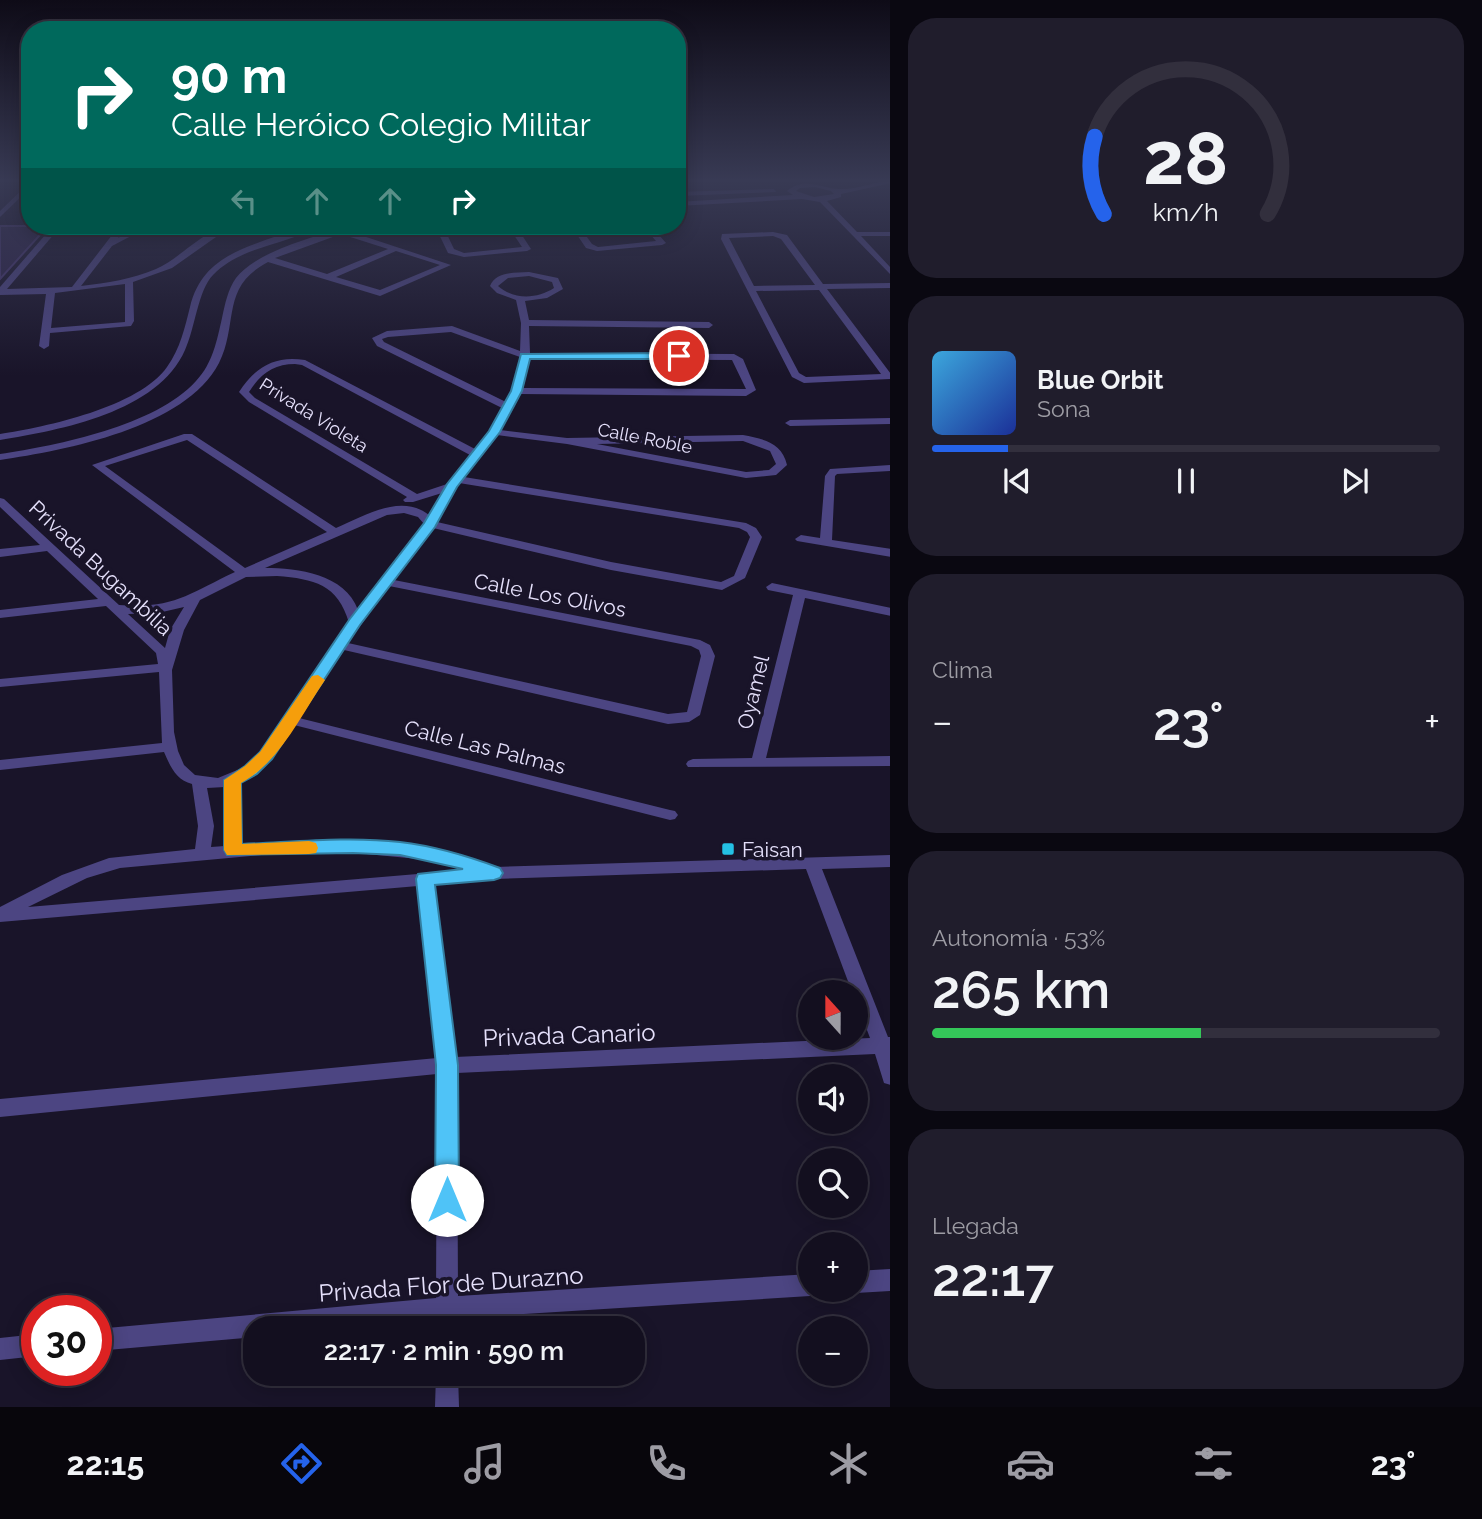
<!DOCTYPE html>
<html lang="es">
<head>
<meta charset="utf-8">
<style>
	body { margin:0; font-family:Raleway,sans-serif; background:#201d2c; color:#f1f3f6; height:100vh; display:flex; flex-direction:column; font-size:26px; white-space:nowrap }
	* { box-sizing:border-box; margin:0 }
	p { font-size:23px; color:#9d9ca4 }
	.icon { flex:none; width:38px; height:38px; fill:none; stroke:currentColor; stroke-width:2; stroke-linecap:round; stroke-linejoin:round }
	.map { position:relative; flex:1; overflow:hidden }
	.side { display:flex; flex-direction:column; gap:18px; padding:18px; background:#0a0811; width:592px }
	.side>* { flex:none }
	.hud { position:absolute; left:21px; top:21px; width:665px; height:214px; border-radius:28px; box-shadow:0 4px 18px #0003,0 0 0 2px #322f3d; background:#00695c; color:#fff; overflow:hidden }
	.needle { width:46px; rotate:339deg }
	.buttons { position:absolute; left:798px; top:980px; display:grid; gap:14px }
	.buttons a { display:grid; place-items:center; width:70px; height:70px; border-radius:50%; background:#130f1f; box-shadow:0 4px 18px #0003,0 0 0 2px #322f3d; font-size:35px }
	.speed { position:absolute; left:21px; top:1295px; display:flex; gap:14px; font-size:35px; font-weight:700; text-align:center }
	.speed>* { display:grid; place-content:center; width:91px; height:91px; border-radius:50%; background:#130f1f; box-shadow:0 4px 18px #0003,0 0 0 2px #322f3d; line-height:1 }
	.speed .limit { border:10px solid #d22; background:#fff; color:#111 }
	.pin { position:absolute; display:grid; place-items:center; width:60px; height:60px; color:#fff; margin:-30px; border:4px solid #fff; border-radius:50%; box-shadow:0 2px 7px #0007 }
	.me { position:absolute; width:77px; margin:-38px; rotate:0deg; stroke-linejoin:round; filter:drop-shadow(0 0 5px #0008) }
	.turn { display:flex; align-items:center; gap:24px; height:147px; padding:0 35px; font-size:32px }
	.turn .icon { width:91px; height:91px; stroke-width:2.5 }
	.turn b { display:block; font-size:49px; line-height:60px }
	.lanes { display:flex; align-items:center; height:66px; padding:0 35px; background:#0003; justify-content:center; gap:35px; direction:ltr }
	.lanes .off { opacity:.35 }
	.big { font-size:52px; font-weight:600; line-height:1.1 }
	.side .tile { flex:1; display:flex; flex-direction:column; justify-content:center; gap:10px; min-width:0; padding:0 24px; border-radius:28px; background:#201d2c }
	.side .dial { align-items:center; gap:0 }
	.dial svg { height:182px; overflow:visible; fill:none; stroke:#322f3d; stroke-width:7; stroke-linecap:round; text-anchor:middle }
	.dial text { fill:#f1f3f6; stroke:none }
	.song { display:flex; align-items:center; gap:21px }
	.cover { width:84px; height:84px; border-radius:10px; background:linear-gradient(135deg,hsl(200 70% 55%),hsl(230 70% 35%)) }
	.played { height:7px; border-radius:4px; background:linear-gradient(90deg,#2563eb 15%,#322f3d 15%) }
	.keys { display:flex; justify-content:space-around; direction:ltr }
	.heat { display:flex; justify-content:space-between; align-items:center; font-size:38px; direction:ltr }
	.charge { height:10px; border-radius:5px; background:linear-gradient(90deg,#34c759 53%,#322f3d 0) }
	.trip { position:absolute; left:243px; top:1316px; width:402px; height:70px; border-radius:28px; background:#130f1f; box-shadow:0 4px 18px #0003,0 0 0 2px #322f3d; font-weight:600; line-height:70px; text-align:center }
	.tab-bar { display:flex; height:112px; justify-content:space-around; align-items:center; background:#08060c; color:#9d9ca4 }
	.tab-bar .icon { width:49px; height:49px }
	.tab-bar .active { color:#2563eb }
	.tab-bar b { font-size:32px; color:#f1f3f6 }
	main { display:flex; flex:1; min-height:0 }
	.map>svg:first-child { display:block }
	.building { fill:#2d2348; stroke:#473771; stroke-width:2 }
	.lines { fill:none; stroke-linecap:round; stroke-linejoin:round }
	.street { fill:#4c4582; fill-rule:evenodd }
	.route { fill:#4fc3f7; stroke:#337fa1; stroke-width:2 }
	.slow { fill:#f59e0b }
	.poi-dot { fill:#24c1e4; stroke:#191429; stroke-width:2.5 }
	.labels { text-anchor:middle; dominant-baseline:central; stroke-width:7; stroke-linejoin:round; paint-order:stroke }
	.far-street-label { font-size:18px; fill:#e5e0fb; stroke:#191429 }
	.street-label { font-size:21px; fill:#e5e0fb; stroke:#191429 }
	.poi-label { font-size:21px; fill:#e5e0fb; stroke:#191429; text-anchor:start }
	.near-street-label { font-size:24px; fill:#e5e0fb; stroke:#191429 }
</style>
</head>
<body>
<main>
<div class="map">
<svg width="891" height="1407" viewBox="0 0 891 1407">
	<rect width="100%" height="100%" fill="#191429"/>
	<path class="building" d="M0 226H48L0 279Z"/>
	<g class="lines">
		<g class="street">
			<path d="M891 179V183L841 194V197L827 201 857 232H891V236H861L891 268V275L820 202 802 199 677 206V202L793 195 787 191C805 176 822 189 840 189 854 190 877 182 891 179ZM815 187 831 191 834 194 814 197 796 191 800 188Z"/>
			<path d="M30 182V188L0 217V211Z"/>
			<path d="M774 189 776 192 677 196V192Z"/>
			<path d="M53 226H61L7 289 72 287 119 226H127L118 238 141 226H150L112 246 81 286C107 283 132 279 156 269 182 258 206 225 236 226L216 237 172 268 133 282 134 321 131 326 50 333 49 346 44 349 39 346 46 294 0 295V287ZM125 284V322L51 328 55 293Z"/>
			<path d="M251 226C263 225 273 233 285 234 296 234 306 225 318 226 286 246 242 245 213 275 198 290 195 329 185 350 158 412 61 430 0 440V434C46 427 139 407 167 367 180 349 185 327 190 307 201 261 237 250 277 236Z"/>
			<path d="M351 226H362L348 231 451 265 380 296 268 262C220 287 239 323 219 363 185 428 66 450 0 460V454C59 445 155 426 196 381 213 363 217 340 222 318 225 304 228 289 236 278 256 251 319 235 351 226ZM341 234 388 249 327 274 275 258ZM396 251 440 265 380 290 336 277Z"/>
			<path d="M435 226H443L454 249 464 253 522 247 508 226H516L531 249 527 251 464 257 448 253Z"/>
			<path d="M571 226H579L592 244 598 247 656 241 643 226H651L666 243 662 245 597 251 586 248Z"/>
			<path d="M773 232 787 235 823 284 891 283V288L827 289 891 374V379L804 383 792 377 721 239 722 234ZM773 236 781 239 815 285 754 286 729 238ZM819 290 881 374 806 377 799 373 756 291Z"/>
			<path d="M529 272 558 278 563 289 547 298 525 301 529 320 709 322 713 325 709 328 529 326 530 353 734 354 743 359 756 390 746 396 520 394 500 430 567 438 743 435C763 439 782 442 787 465L776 475 746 478 567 444 497 435 464 477 746 523 756 528 762 537 745 578 722 590 611 570 433 528 394 580 700 640 710 645 715 656 700 715 689 722 668 724 344 650 299 718 670 810 675 811 678 815 675 819 670 820 294 725C278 749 266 770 240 782L241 844C327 838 412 839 495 867L891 855V867L822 869 888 1037H891V1085L884 1083 875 1054 457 1073 458 1296 810 1274V1290H819L810 1296 458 1318V1328H436V1320L347 1328H256V1337L96 1351V1329L436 1298 437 1074 0 1117V1099L437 1058 418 886 0 922V907L62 875 109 858 195 849 198 826 192 784C176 780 170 766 164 752L0 770V760L162 743 159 672 0 687V679L158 664 156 653 106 606 0 618V610L98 599 47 551 0 557V549L40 545 0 507V498L4 499 119 605C174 609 188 594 235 572L92 465 184 434H192L336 528C364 516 401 493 429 515L442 493 413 502H405L403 500 407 497 249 402 239 392C255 367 275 355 305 360L475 449 489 431 502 408 377 346 372 338 387 331 452 326 520 351 521 323 516 300 497 293 490 286C496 271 515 273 529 272ZM529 276 552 282 554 288C537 299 514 300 498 286L508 278ZM451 332 520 357 512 391 506 402 384 342 382 339 388 337ZM529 359 732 360 746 389 523 388ZM295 364 302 365 470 455 447 484 417 494 255 398 249 392C260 374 274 364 295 364ZM187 440 327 532 245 568 105 466ZM743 441 770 451 776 464 769 470 746 472 597 444ZM459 483 739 528 747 532 750 537 734 576 721 582 611 562 437 522ZM404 513 418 517 424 524 358 610C345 574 298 568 265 568L387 515ZM277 576C314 579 338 584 349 623L261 753 242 768 218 778 195 775 184 765 178 751 174 732 172 670 184 630 200 600 246 577ZM389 586 691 646 699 650 701 656 687 712 668 714 348 643ZM184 607 170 630 165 648 128 614 158 613ZM225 787V846L211 847 214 826 207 788ZM346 852 418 859 465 870 28 907 87 878 120 868 272 854ZM806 869 852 992H856V1001L870 1038 455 1057 434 884 494 879Z"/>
			<path d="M891 418V424L790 426 785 423 790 420Z"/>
			<path d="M891 465V471L837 474 835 476 832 540 891 549V557L797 541 795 539 801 535 820 538 825 476 830 469Z"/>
			<path d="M772 583 891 608V616L805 598 766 758 891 756V766L688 767 686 764 688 761 693 759 752 758 793 595 768 590 766 587Z"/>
			<path d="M891 1269V1291L856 1293 849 1290H856V1271Z"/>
			<path d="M37 1334V1356L0 1360V1338Z"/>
			<path d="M436 1374H458L459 1407H435Z"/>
		</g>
	</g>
	<linearGradient id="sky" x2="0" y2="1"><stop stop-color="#0e0b17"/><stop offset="0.48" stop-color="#383a54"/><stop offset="1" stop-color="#383a54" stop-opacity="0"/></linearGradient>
	<rect width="891" height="376" fill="url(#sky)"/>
	<path class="route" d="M521 354 679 353 685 356 679 359H530L522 391 500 432 457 487 435 527 360 625 272 759 257 774 241 783 242 844C294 842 348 836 400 842 435 846 468 856 500 868L503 873 500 878 494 880 435 885 458 1065 459 1200 455 1208 447 1211 439 1208 435 1200 436 1065 416 879 418 874 463 869 400 855 353 853 227 855 224 850V780L245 766 260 752 349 620 424 523 447 484 489 431 511 391Z"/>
	<path class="slow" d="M318 675 325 680C301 715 280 762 241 783L242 844 309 841 316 843 318 848 316 853 309 854 227 855 224 850V780L245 766 260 752 312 676Z"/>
	<rect class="poi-dot" x="721" y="842" width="14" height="14" rx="3.5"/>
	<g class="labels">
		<g class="far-street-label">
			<text transform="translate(314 415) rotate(32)">Privada Violeta</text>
			<text transform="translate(645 438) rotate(11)">Calle Roble</text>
		</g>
		<g class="street-label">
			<text transform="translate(101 568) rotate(43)">Privada Bugambilia</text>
			<text transform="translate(550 595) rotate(11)">Calle Los Olivos</text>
			<text transform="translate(753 692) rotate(-76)">Oyamel</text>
			<text transform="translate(485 747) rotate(14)">Calle Las Palmas</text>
		</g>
		<g class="poi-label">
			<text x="742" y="849">Faisan</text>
		</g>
		<g class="near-street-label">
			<text transform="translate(569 1035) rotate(-2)">Privada Canario</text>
			<text transform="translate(451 1284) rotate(-4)">Privada Flor de Durazno</text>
		</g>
	</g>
</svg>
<div class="buttons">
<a><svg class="needle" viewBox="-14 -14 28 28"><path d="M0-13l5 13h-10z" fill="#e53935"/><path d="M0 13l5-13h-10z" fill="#9d9ca4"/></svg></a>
<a><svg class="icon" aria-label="sound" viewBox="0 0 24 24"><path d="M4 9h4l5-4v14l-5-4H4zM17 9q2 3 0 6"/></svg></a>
<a><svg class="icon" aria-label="search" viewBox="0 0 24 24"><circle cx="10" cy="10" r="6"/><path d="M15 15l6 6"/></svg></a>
<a>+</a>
<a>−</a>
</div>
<div class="speed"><div class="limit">30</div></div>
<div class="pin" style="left:679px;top:356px;background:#d93025"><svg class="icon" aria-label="arrive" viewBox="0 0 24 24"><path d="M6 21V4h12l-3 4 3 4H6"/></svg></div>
<svg class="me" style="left:447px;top:1200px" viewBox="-20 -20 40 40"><circle r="19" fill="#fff"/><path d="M0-13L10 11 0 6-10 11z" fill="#4fc3f7"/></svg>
<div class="trip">22:17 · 2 min · 590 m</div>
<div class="hud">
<div class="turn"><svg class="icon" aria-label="right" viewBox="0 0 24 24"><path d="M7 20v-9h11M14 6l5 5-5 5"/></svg><div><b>90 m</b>Calle Heróico Colegio Militar</div></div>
<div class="lanes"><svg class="icon off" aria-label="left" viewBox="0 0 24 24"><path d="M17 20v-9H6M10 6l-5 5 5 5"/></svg><svg class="icon off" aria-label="ahead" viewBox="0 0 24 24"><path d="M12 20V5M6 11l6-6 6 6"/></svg><svg class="icon off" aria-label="ahead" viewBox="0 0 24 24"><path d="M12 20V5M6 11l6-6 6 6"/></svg><svg class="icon" aria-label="right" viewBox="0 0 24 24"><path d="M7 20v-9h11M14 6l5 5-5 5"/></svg></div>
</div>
</div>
<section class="side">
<div class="tile dial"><svg viewBox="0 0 100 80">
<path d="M14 69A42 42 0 1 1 86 69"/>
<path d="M14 69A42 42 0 0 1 10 35" stroke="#2563eb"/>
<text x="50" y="56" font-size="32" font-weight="700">28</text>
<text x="50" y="72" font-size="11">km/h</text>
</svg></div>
<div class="tile">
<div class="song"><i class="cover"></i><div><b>Blue Orbit</b><p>Sona</p></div></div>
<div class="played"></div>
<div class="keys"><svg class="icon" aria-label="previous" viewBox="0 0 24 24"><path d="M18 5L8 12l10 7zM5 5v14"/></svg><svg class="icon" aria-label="pause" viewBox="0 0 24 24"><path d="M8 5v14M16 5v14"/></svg><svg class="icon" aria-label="next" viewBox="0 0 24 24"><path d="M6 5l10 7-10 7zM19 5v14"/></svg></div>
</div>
<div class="tile"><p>Clima</p>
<div class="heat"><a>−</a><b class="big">23°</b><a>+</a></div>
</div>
<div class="tile"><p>Autonomía · 53%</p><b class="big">265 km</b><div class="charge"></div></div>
<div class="tile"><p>Llegada</p><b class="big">22:17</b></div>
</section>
</main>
<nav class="tab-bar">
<b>22:15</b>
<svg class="icon active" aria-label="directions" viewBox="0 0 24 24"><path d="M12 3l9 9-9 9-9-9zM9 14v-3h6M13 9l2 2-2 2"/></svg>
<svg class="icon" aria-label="music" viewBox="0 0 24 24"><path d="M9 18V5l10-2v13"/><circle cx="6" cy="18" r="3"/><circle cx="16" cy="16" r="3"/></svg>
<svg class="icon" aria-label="phone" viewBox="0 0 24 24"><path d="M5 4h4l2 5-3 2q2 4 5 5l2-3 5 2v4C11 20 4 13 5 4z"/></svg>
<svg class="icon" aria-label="climate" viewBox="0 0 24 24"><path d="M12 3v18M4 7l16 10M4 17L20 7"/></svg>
<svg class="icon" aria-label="car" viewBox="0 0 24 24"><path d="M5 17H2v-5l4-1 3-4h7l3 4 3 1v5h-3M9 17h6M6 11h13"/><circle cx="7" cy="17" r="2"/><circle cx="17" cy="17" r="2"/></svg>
<svg class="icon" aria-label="filters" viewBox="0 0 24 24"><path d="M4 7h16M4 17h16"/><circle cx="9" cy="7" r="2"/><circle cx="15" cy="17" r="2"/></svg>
<b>23°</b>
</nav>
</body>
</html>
